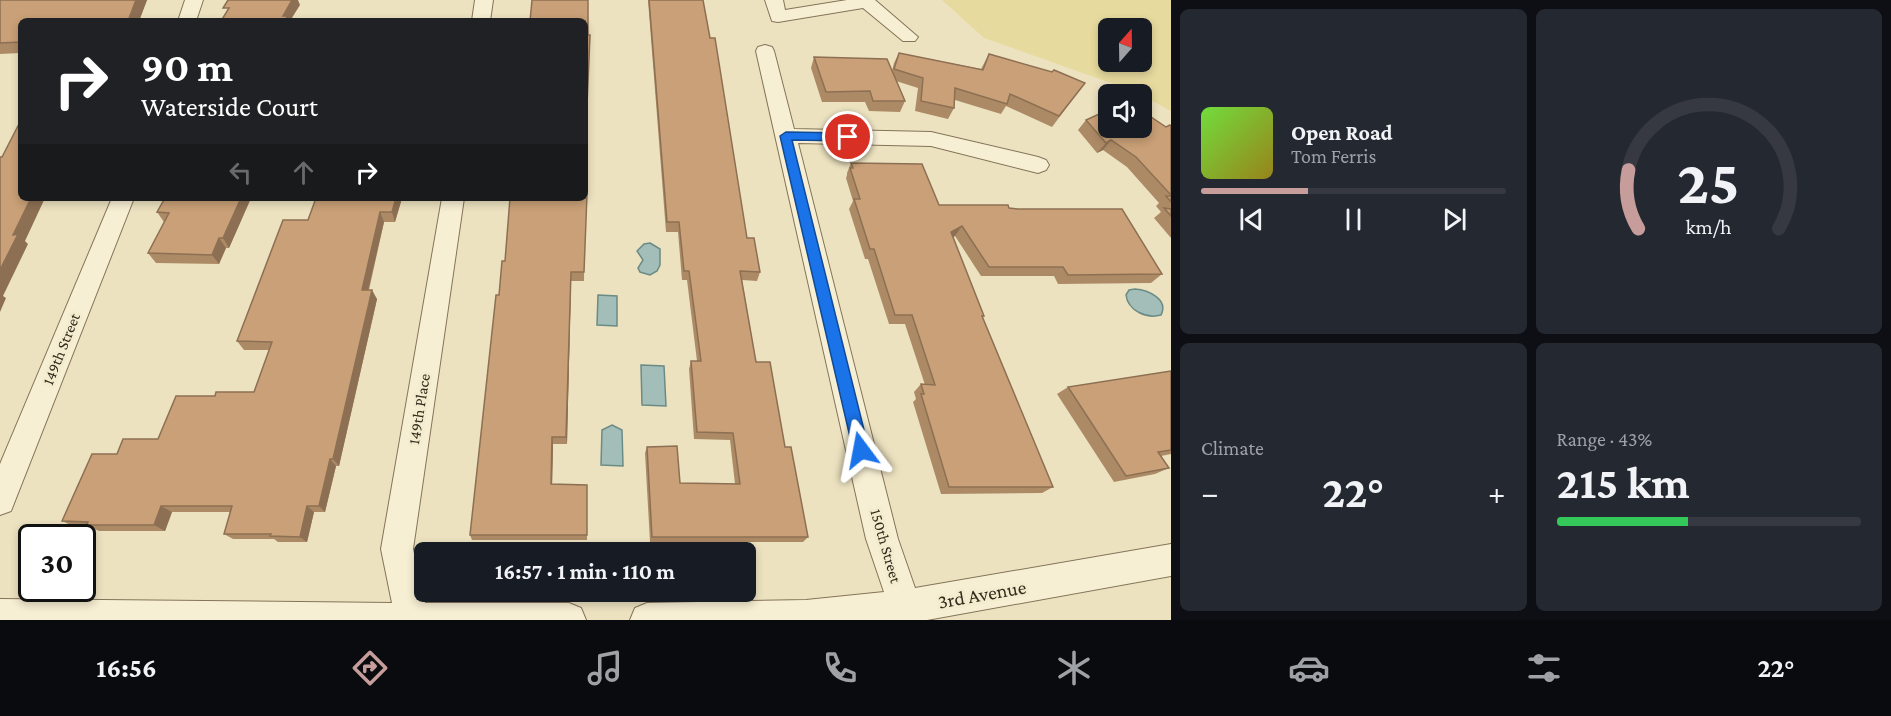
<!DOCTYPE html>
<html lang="en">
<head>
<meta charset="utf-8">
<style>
	body { margin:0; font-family:"Crimson Pro",serif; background:#242831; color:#f1f3f6; height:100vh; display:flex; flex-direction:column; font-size:22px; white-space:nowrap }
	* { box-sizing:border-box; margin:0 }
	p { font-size:20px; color:#9ea1a6 }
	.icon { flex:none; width:33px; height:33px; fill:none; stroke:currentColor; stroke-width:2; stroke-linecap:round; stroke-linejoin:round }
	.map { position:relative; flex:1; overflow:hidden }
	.details { display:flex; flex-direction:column; gap:9px; padding:9px; background:#0d0f14; width:720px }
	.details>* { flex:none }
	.guide { position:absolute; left:18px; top:18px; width:570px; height:183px; border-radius:9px; box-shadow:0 3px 9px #0003; background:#202124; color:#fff; overflow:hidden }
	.needle { width:39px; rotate:20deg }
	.buttons { position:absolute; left:1098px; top:18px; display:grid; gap:12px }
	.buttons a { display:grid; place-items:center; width:54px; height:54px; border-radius:9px; background:#171b24; box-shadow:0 3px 9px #0003; font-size:30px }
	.speed { position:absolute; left:18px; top:524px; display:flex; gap:12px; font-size:30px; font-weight:700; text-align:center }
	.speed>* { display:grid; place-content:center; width:78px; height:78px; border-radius:50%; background:#171b24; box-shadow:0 3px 9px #0003; line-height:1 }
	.speed .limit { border:3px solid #111; border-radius:9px; background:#fff; color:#111 }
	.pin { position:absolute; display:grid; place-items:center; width:51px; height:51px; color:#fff; margin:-26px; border:3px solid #fff; border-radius:50%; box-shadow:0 2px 6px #0007 }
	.me { position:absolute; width:66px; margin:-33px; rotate:347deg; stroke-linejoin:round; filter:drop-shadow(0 0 4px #0008) }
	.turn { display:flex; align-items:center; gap:21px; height:126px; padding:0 24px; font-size:27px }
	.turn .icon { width:78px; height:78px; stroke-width:2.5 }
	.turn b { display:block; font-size:42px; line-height:51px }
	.lanes { display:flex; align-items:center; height:57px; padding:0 24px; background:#0003; justify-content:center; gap:30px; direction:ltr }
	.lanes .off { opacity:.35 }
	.big { font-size:45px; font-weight:700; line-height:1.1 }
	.details .card { flex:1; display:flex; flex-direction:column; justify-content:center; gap:9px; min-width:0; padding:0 21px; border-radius:9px; background:#242831 }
	.details .dial { align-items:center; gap:0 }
	.dial svg { height:156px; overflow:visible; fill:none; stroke:#363941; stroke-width:7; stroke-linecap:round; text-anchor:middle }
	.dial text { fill:#f1f3f6; stroke:none }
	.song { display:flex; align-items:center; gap:18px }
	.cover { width:72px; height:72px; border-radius:9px; background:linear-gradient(135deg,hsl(100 70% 55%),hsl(50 70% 35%)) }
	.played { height:6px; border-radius:3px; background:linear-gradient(90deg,#c69d9b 35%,#363941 35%) }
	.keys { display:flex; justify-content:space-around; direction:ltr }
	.heat { display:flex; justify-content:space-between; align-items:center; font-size:33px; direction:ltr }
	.charge { height:9px; border-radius:4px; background:linear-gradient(90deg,#34c759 43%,#363941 0) }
	.details .tiles { flex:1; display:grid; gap:9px; grid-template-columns:repeat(2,1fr) }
	.trip { position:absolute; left:414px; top:542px; width:342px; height:60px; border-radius:9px; background:#171b24; box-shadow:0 3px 9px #0003; font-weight:700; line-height:60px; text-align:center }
	.tabs { display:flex; height:96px; justify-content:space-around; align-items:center; background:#090b0e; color:#9ea1a6 }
	.tabs .icon { width:42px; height:42px }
	.tabs .current { color:#c69d9b }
	.tabs b { font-size:27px; color:#f1f3f6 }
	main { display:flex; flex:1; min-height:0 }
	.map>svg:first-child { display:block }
	.sand { fill:#e7da9e; fill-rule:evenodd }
	.water { fill:#a3beb8; stroke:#6b8b86; stroke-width:1.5 }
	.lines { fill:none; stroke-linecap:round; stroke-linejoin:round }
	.minor-casing { stroke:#847459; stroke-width:2 }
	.minor { fill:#f7efd3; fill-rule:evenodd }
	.wall { fill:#ad8a66 }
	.shaded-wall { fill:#8d7053 }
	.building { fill:#c9a077; stroke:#8d7053; stroke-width:1.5 }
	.route { fill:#1a73e8; stroke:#114b97; stroke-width:1.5 }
	.labels { text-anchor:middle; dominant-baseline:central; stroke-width:6; stroke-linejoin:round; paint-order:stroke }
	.street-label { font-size:16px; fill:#342a1d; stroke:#f4eccf }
	.near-street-label { font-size:20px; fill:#342a1d; stroke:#f4eccf }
</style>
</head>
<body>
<main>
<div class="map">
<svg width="1171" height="620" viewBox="0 0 1171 620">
	<rect width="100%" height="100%" fill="#ece2c0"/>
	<path class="sand" d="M942 0H1171V111L1136 92 984 38ZM1108 28H1142V62H1108Z"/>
	<g class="water">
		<path d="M650 243 660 249V265L657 271 650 275 640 272 638 268 643 260 637 251 644 244Z"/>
		<path d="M1135 289C1148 290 1169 299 1161 315 1147 319 1128 311 1126 295L1129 290Z"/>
		<path d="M598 295 617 296V326L597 325Z"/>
		<path d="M641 365 664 366 666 406 642 405Z"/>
		<path d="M612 425 622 430 623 466 601 465 602 430Z"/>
	</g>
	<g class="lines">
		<defs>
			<g id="minor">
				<path d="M185 0H203L196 21H178Z"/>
				<path d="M475 0H493L490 21H472Z"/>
				<path d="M765 0H783L785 10 847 0H875L918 37 915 41H903L863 8 778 22 772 21Z"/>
				<path d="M765 45 772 47 774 51 794 129 931 132 1038 157 1046 160 1049 165 1046 170 1038 173 931 146 798 143 898 539 915 588 1171 544V576L927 620H630L635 608 647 603 806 600 884 592 866 539 756 51 758 47Z"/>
				<path d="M112 198H134L11 511 0 515V464Z"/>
				<path d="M442 198H464L413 549 425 603H569L581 608 586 620H0V599L392 603 381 549Z"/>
			</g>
		</defs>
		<use href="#minor" class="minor-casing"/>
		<use href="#minor" class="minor"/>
	</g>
	<g class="wall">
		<path d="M0 0H147L139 21H21V53L0 54Z"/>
		<path d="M648 0H703L747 238 760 272 757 281 742 280 756 362 785 447 808 537 803 542H650L645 453 647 447 680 483 735 484 730 440 694 439 689 369 691 361H697L687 280H682L678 232H666Z"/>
		<path d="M899 53 981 69 989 54 1085 83 1052 127 1006 106 1001 114 955 100 954 108 948 119 915 111 918 88 896 81 905 101 900 112 869 111 865 102H822L811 68 814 57 892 71 894 63Z"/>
		<path d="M1086 120 1166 127 1171 126V238L1154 218 1161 212 1156 206 1159 203 1127 167 1103 150 1097 153 1078 130Z"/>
		<path d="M851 163 939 205 1009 208 1162 274 1151 283 1058 284 1054 276H981L955 236 953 237 984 316 982 317 1053 487 1042 493 941 494 913 402 916 399 914 392 921 384 925 385 905 324H889L868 259H865L849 209 853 201 846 178 847 175V173Z"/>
		<path d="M163 198H251L229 248H226L219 264 156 263 148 253 164 222 157 212 164 199Z"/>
		<path d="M316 198H402L395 222H384L369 290 377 299 339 466H336L325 512H314L307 542H278L274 539H233L224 534 230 512H172L165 531H99L91 527H75L62 521 117 454 158 439 215 396 254 392 269 350H244L237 341 308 220Z"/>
		<path d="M585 198 584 281H571L567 444H553L552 484 587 485V540H472L470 535 499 295 505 261Z"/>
		<path d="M1171 371V454L1161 456 1169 468 1155 474 1114 482 1057 394 1068 387Z"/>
	</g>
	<g class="shaded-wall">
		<path d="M136 0H147L139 21H128Z"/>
		<path d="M291 0H298L300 5 290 21H285L283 16Z"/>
		<path d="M1111 140 1103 150 1097 153 1106 143Z"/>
		<path d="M31 198H45L25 241 28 244 3 296 6 298 0 312V270L13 235Z"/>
		<path d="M241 198H251L229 248 223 238Z"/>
		<path d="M396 198H402L395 222 392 212Z"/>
		<path d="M380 212 384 222 366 299 362 290Z"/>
		<path d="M962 226 955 236 944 241 951 232Z"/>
		<path d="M219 238 226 248 219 264 212 255Z"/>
		<path d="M571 272V281L567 444 566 437Z"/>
		<path d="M372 290 377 299 339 466 333 459Z"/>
		<path d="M552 437 553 444 552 491 551 484Z"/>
		<path d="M330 459 336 466 325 512 319 506Z"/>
		<path d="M161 506 172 512 165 531 154 525Z"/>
		<path d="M307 506 314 512 307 542 300 537Z"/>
	</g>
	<g class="building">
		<path d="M0 0H136L128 21H21V42L0 43Z"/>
		<path d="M228 0H292L283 16H287L285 21H221L229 8H223Z"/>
		<path d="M532 0H588V35H590L585 152V21H530Z"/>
		<path d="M649 0H703L710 38H715L747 238H754L760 272 740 271 756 362H770L785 447H791L808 537H652L647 447 677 446 680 483 740 484 733 433 697 432 691 361H701L689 271H684L679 222H667Z"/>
		<path d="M899 53 983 70 989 54 1052 72 1054 70 1085 83 1059 116 1010 94 1007 104 955 88 954 108 921 101 923 78 894 69Z"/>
		<path d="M814 57 887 59 905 101H873L870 91 826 92Z"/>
		<path d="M1108 110V128H1142V111L1166 127 1170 125 1171 126V195L1136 157 1111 140 1106 143 1086 120Z"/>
		<path d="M21 120V198H31L13 235 18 234 0 270V157H2Z"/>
		<path d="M851 163 922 164 939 205H1008L1009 208 1018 209H1122L1162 274 1068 275 1063 267H989L962 226 951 232 984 316H982L1053 487H949L921 394H924L921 384 935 385 912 315H895L874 249H870L854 199H860L850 168H853Z"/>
		<path d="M585 194H587L584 272H571L566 437H552L551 484 587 485V535H470L496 295H499L502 261H505L510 198H585Z"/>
		<path d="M1166 196H1171V202Z"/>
		<path d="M165 198H241L223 238H219L212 255 148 253 169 213 157 212Z"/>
		<path d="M316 198H396L392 212H380L362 290H372L333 459H330L319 506H307L300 537 270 536 271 534H224L232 506H161L154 525H86L88 522 62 521 92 454H117L123 439H158L176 396H215L216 392H254L272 342 237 341 283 220H308Z"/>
		<path d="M1164 208 1171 209V216Z"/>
		<path d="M1171 371V450L1158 452 1169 468 1126 476 1068 387Z"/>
	</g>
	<path class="route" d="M786 132 848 133 854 137 848 141 792 140 869 450 866 455 861 457 855 455 853 450 780 136Z"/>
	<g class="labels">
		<g class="street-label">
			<text transform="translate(61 349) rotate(-68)">149th Street</text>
			<text transform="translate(419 409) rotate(-81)">149th Place</text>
			<text transform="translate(886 546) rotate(74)">150th Street</text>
		</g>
		<g class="near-street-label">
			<text transform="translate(982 594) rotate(-10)">3rd Avenue</text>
		</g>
	</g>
</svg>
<div class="buttons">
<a><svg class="needle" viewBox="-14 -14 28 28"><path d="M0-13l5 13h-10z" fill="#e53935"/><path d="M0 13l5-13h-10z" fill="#9ea1a6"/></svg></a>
<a><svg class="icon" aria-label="sound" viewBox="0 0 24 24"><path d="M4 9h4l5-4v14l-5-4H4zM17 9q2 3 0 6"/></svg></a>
</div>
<div class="speed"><div class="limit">30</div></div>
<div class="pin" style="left:848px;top:137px;background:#d93025"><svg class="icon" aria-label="arrive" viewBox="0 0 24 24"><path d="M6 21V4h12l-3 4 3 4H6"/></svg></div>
<svg class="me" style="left:861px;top:450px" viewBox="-20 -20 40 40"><path d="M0-17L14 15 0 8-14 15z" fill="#1a73e8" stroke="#fff" stroke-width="4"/></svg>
<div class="trip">16:57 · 1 min · 110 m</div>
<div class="guide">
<div class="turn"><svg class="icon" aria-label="right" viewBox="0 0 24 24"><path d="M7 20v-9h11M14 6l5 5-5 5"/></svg><div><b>90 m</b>Waterside Court</div></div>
<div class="lanes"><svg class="icon off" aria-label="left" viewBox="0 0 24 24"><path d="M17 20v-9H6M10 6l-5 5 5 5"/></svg><svg class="icon off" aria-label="ahead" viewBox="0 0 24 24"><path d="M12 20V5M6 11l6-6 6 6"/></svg><svg class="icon" aria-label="right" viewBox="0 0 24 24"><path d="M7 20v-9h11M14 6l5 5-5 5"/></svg></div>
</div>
</div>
<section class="details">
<div class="tiles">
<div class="card">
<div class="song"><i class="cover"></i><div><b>Open Road</b><p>Tom Ferris</p></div></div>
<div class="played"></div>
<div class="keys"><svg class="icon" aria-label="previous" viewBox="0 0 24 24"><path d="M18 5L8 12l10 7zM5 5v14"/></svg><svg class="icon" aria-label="pause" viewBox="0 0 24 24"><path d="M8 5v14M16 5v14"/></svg><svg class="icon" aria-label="next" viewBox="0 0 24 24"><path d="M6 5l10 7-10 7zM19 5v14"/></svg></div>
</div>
<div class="card dial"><svg viewBox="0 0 100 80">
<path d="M14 69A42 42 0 1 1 86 69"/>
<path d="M14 69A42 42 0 0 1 9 39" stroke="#c69d9b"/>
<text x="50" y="56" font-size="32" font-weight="700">25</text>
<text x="50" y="72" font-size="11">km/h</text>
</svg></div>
<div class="card"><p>Climate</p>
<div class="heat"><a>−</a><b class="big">22°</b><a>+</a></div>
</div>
<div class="card"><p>Range · 43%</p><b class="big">215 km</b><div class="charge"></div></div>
</div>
</section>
</main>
<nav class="tabs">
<b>16:56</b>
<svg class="icon current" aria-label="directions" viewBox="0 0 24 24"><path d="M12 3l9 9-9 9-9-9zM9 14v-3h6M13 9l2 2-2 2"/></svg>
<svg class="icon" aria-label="music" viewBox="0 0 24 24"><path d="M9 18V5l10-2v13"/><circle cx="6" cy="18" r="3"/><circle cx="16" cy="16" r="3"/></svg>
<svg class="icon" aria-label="phone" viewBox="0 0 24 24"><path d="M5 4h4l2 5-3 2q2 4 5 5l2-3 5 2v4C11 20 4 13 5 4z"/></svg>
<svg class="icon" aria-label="climate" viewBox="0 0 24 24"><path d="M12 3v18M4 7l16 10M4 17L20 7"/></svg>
<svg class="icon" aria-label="car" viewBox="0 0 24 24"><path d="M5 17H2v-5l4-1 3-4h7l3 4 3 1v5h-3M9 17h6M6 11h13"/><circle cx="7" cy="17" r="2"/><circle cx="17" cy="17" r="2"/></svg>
<svg class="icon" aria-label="filters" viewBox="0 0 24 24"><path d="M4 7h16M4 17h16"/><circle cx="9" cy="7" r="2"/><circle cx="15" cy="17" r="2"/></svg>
<b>22°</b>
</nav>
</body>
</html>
